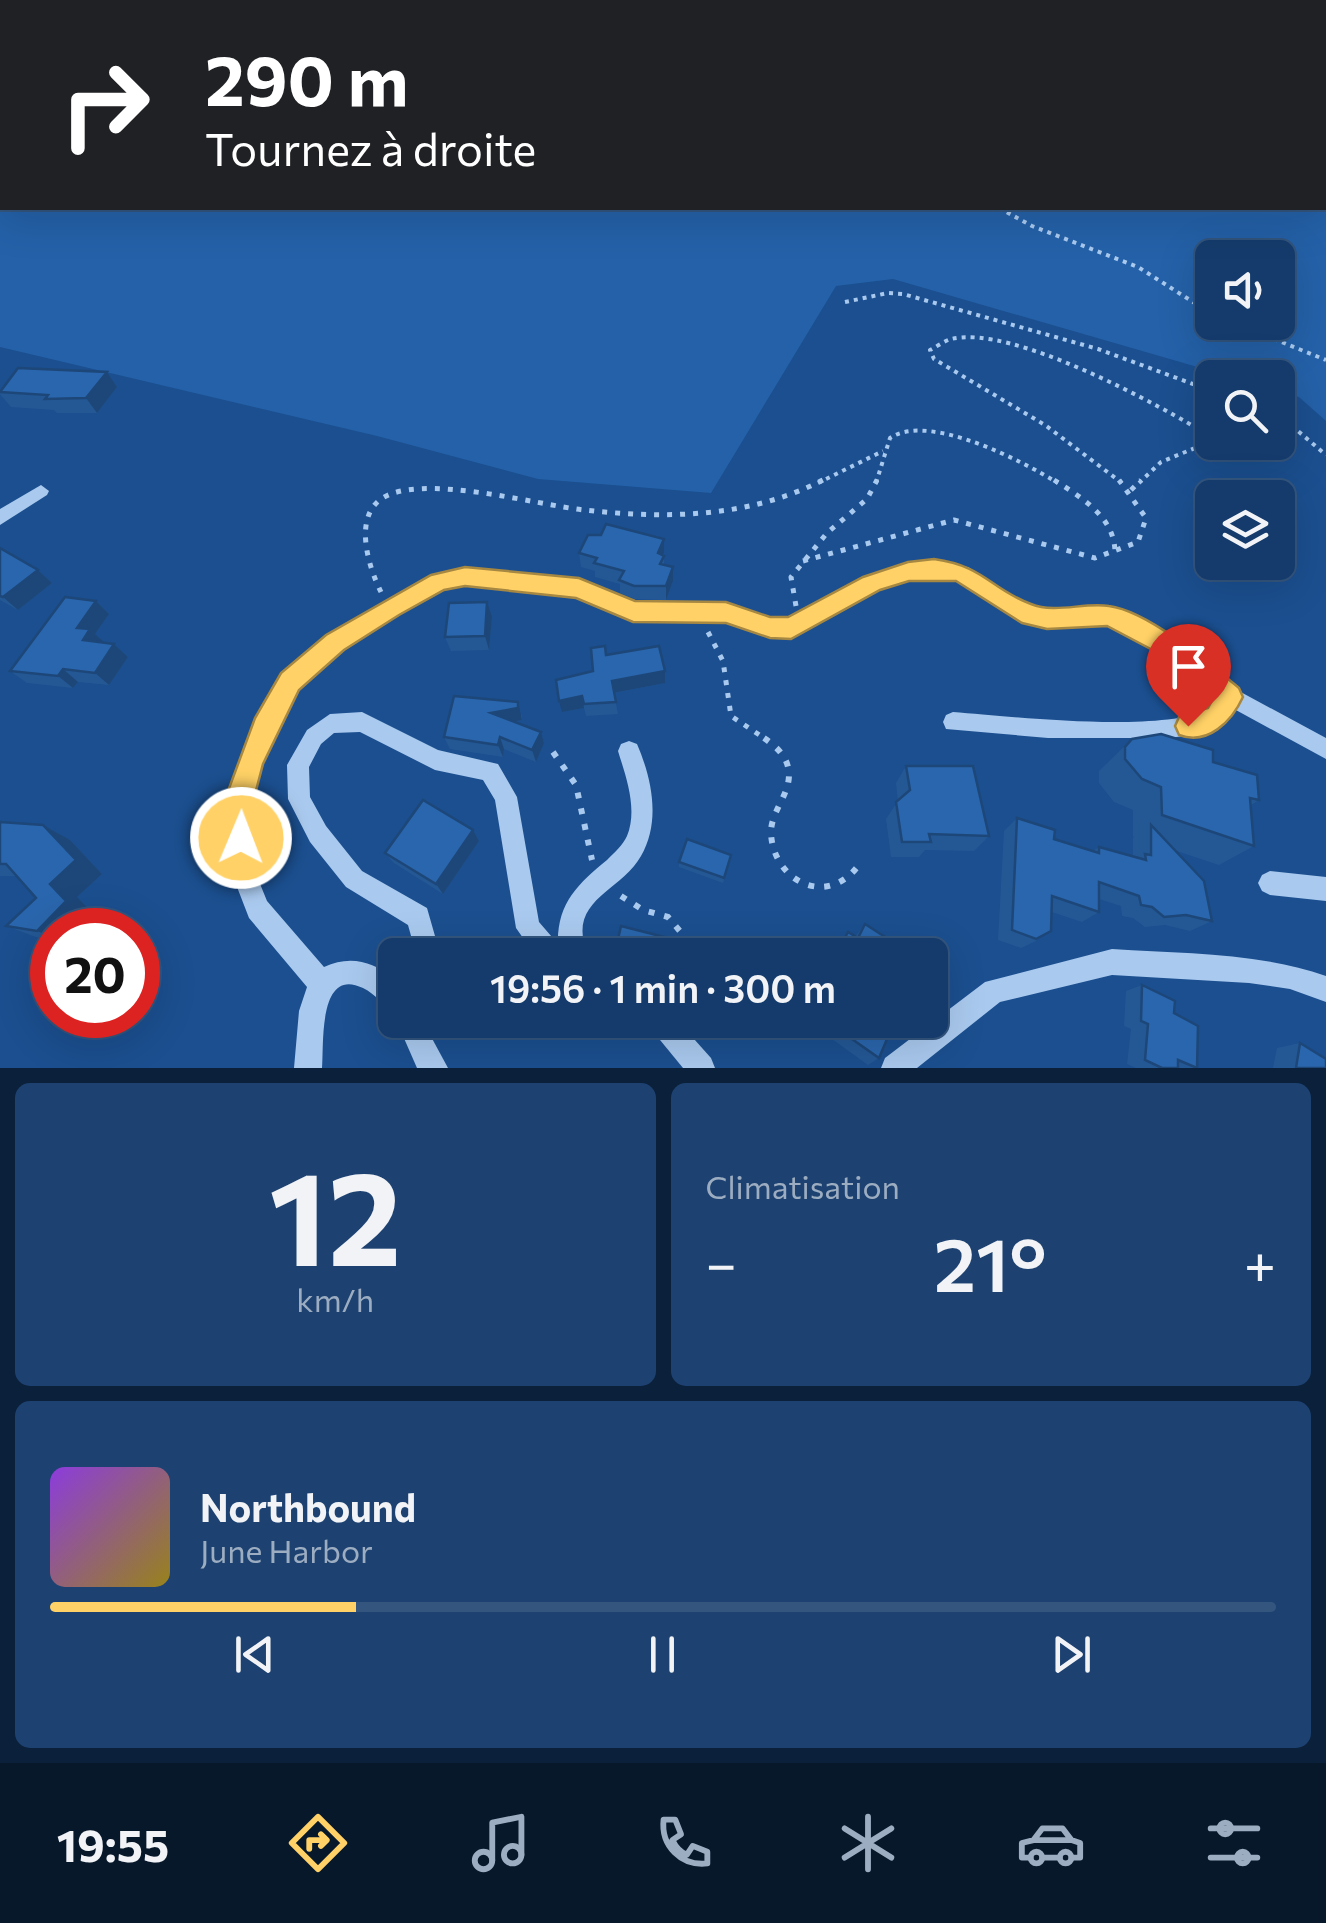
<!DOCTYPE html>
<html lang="fr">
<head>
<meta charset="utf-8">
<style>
	body { margin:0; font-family:Commissioner,sans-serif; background:#1d4271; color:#f1f3f6; height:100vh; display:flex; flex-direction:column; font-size:38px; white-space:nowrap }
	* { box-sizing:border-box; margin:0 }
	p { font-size:32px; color:#9dadc1 }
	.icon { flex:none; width:55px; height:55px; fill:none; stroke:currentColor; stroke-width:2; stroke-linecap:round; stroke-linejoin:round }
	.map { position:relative; height:1068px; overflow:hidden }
	.panel { display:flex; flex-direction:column; gap:15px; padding:15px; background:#0b203b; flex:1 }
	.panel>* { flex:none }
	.hud { position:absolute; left:0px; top:0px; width:1328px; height:210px; box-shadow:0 10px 40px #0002,0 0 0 2px #33557e; background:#202124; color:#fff; overflow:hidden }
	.buttons { position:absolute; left:1195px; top:240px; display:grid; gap:20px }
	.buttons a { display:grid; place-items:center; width:100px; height:100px; border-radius:15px; background:#143b6b; box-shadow:0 10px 40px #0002,0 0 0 2px #33557e; font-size:50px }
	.speed { position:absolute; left:30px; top:908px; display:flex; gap:20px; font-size:50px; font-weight:700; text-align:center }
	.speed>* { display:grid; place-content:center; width:130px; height:130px; border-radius:50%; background:#143b6b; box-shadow:0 10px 40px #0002,0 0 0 2px #33557e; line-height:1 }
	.speed .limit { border:15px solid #d22; background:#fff; color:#111 }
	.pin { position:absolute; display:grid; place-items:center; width:85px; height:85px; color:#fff; margin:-102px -42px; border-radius:50% 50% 50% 0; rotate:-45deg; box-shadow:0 0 10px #0007 }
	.pin .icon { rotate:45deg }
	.me { position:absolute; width:110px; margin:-55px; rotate:1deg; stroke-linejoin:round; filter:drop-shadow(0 0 8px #0008) }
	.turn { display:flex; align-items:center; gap:35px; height:210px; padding:0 40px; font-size:45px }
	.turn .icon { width:130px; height:130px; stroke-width:2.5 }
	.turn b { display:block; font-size:70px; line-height:85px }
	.big { font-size:75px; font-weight:600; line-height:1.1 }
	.panel .card { flex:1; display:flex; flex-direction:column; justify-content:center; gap:15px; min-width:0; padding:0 35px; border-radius:15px; background:#1d4271 }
	.panel .dial { align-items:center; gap:0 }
	.dial b { font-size:130px; line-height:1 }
	.song { display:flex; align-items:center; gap:30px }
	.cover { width:120px; height:120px; border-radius:15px; background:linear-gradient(135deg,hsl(270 70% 55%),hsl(50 70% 35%)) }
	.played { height:10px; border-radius:5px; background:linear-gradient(90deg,#ffd166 25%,#33557e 25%) }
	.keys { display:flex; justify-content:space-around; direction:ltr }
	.heat { display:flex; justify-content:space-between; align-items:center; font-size:55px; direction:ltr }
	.panel .tiles { flex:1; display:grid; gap:15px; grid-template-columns:1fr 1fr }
	.card:last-child { grid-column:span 2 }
	.trip { position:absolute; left:378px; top:938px; width:570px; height:100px; border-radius:15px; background:#143b6b; box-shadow:0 10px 40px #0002,0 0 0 2px #33557e; font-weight:600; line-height:100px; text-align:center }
	.tab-bar { display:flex; height:160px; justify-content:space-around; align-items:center; background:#08182b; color:#9dadc1 }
	.tab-bar .icon { width:70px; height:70px }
	.tab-bar .current { color:#ffd166 }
	.tab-bar b { font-size:45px; color:#f1f3f6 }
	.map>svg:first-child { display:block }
	.green { fill:#2461a8; fill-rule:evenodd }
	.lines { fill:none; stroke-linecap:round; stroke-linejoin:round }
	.path-far3 { stroke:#a9c9ee; stroke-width:2.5; stroke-dasharray:2.5 4; stroke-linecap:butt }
	.path-far2 { stroke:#a9c9ee; stroke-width:4; stroke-dasharray:4 5; stroke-linecap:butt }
	.path-far1 { stroke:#a9c9ee; stroke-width:5; stroke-dasharray:5 8; stroke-linecap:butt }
	.path { stroke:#a9c9ee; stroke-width:6; stroke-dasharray:6 10; stroke-linecap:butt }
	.minor { fill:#a9c9ee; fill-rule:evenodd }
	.wall { fill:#245895 }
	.shaded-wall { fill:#1d4779 }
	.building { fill:#2a66ad; stroke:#1d4779; stroke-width:2.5 }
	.route { fill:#ffd166; stroke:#a68842; stroke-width:2.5 }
</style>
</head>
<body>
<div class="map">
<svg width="1326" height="1068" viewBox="0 0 1326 1068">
	<rect width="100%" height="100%" fill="#1b4f8f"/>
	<path class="green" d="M0 0H1326V421L1299 397 1278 391V378L1232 377 893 279 836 286 711 493 538 479 377 436 0 347ZM2 2H1325V208H2ZM1212 258H1278V322H1212Z"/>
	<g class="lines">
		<g class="path-far3">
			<path d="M500 0 516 2"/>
			<path d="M640 0 645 2"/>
			<path d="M1045 0 1052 2"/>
			<path d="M1196 0 1200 2"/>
		</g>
		<g class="path-far2">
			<path d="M999 208 1032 226 1138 267 1212 314"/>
			<path d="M845 302 888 293 903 294 1098 349 1212 391"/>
			<path d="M1232 322 1326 360"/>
			<path d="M1278 414 1326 455"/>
			<path d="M818 483 883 451"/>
			<path d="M876 483 890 438C929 412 1022 461 1058 483"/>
			<path d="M1122 483 1045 425 934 359 930 350C936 347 944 341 951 339 1012 324 1159 405 1212 437"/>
			<path d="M1139 483 1161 462 1212 441"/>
		</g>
		<g class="path-far1">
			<path d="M1054 480C1082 498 1115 517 1115 553"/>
			<path d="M1131 490 1141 480"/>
			<path d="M803 561 954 520 1095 558 1138 542 1146 518 1119 480"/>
			<path d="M381 592C369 568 353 519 381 499 420 472 537 505 584 510 666 519 749 518 823 480"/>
			<path d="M796 606 791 577 827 533 867 499 877 480"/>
			<path d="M708 632 723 661 731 716 767 740"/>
		</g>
		<g class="path">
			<path d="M764 738C774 745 785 754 788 767 794 792 770 810 771 834 774 881 826 908 858 866"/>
			<path d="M553 752 576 785 592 860"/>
			<path d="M621 896 643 910 668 917 700 955"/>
		</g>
		<g class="minor">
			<path d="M41 485 49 491 47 495 0 525V509Z"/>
			<path d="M934 562 968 567 1029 606 1047 611 1094 607 1132 615 1178 641 1237 690 1326 738V759L1234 709 1224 724 1199 734 1169 738H1048L946 729 943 722 946 715 953 712C1018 717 1152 733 1210 710L1218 699 1164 653 1121 628 1094 623 1047 627 1023 620 958 579 934 576 909 578 878 589 791 636H770L726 620 633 619 577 595 543 589 465 584 444 588 342 648 297 687 276 723 260 764 249 801 256 874 267 901 324 967C350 955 372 961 395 979V1011C382 1006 376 994 363 988 318 966 324 1044 322 1068H294L299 1011 307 987 249 918 232 874 227 801 238 764 258 718 283 675 328 636 434 576 465 570 543 575 579 580 634 603 726 604 770 620H789L864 579 908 564Z"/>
			<path d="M362 712 438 750 498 764 517 797 539 922 558 944C557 903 578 884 607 860 614 853 623 845 627 836 638 809 626 777 618 751L621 744 629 741 637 744C652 779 661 821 641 856 620 893 565 900 588 955H535L516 928 495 800 483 780 435 770 360 732 334 733 321 744 309 767 310 797 326 826 362 871 427 908 437 943 435 955H409L413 943 408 925 346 887 310 842 288 799 287 765 307 730 330 714Z"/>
			<path d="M1270 871 1326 877V901L1270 895 1262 891 1258 883 1262 875Z"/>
			<path d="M1112 949C1184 954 1258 952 1326 976V1002L1290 989 1249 983 1112 975 1000 1002 917 1068H881L885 1058 985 982Z"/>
			<path d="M396 1020H422L448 1068H417Z"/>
			<path d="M647 1020H677L711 1058 715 1068H683L651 1029Z"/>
		</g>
	</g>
	<g class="wall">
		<path d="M107 372 117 387 97 413H57L54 410 11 407 0 394V391Z"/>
		<path d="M664 539V565L673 567V581L666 600 635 599 620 593V584L595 577V571L581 567 579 553Z"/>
		<path d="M0 548 38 570 52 583 18 610 0 600Z"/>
		<path d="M96 601 109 614 95 634 104 643 114 644 128 657 109 685 78 682 73 688 27 683 10 671Z"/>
		<path d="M492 617 489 650 451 651 445 637Z"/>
		<path d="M606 655 665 671V683L614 693 618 714 586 716 584 708 562 712Z"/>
		<path d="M522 715V720L514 722 541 732 544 743 536 762 504 749 503 757 450 749 444 737Z"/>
		<path d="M1132 739 1213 762 1259 800 1251 805 1254 846 1219 865 1174 850 1212 921 1190 931 1165 925 1145 927 1133 918 1122 916 1121 906 1099 899V912L1082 922 1052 912 1036 941 1021 948 998 940 1004 831 1017 818 1054 839 1093 851 1099 847 1133 856V838L1134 837 1133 836V810L1114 802 1099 783V771Z"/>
		<path d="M906 766 989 836 974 851 925 850 919 857H891L886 819 898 801 896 783Z"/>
		<path d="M0 822 43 825 70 840 102 874 77 897 93 913 78 930H52V940L36 937 6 926 36 898 17 876H0Z"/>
		<path d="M473 830 479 841 443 894 394 863 385 853Z"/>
		<path d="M731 855 723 883 679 867V862Z"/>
		<path d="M865 924 913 955H833L839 944 848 932 855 937Z"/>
		<path d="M616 948 665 955H627L617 952Z"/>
		<path d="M1142 985 1174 1013 1197 1068H1136L1127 1064 1131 1029 1124 1026 1126 991Z"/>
		<path d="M806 1020H895L879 1058 868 1065Z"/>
		<path d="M1300 1043 1326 1068H1273L1277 1048Z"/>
	</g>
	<g class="shaded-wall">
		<path d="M107 372 117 387 97 413 86 398Z"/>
		<path d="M664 539V553L658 567V553Z"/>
		<path d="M673 567V581L666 600V586Z"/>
		<path d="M38 570 52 583 18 610 3 597Z"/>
		<path d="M96 601 109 614 95 634 104 642 83 640 77 628Z"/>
		<path d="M487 602 492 617 489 650 485 636Z"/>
		<path d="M114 644 128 657 109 685 95 673Z"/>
		<path d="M63 669 78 682 73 688 58 676Z"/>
		<path d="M665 671V683L613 693 612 681Z"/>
		<path d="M582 696 584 708 562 712 559 701Z"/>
		<path d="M518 702 522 720 496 725 491 713Z"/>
		<path d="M541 732 544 743 536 762 532 750Z"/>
		<path d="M500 737 504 749 503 757 498 745Z"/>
		<path d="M43 825 70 840 102 874 77 897 93 913 78 930H52V937L37 931 50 884Z"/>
		<path d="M473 830 479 841 443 894 436 884Z"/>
	</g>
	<g class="building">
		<path d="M18 368 107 372 86 398 45 399 48 395 0 392Z"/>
		<path d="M606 524 664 539 658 553 664 556 660 564 673 567 666 586H634L619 580 624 571 594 563 597 558 579 553 588 535H601Z"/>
		<path d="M0 548 38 570 3 597 0 596Z"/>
		<path d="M65 597 96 601 77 628 90 629 83 640 114 644 95 673 63 669 58 676 10 671Z"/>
		<path d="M487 602 485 636 445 637 449 603Z"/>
		<path d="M605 646 606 655 659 646 665 671 612 681 616 702 584 704 582 696 559 701 556 680 593 671 591 648Z"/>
		<path d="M454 696 518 702V708L491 713 541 732 532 750 500 737 498 745 444 737Z"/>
		<path d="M1161 734 1213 750V762L1257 775 1259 800 1250 798 1254 846 1162 815 1161 787 1142 779 1125 759V747L1132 739Z"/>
		<path d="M906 766H973L989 836 929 834 931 842H902L896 802 910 790Z"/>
		<path d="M423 800 473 830 436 884 385 853Z"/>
		<path d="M1017 818 1055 830 1054 839 1099 853V847L1146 860 1145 854 1151 855V825L1204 881 1212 921 1186 915 1164 917 1152 907 1141 905 1139 896 1099 882V912L1052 896 1051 931 1036 939 1012 930Z"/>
		<path d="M0 822 43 825 76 860 50 884 66 901 37 931 6 926 36 898 6 864H0Z"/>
		<path d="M687 839 731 855 724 878 679 862Z"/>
		<path d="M865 924 913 955H836L848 932 858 938Z"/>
		<path d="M621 926 668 938 665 955H641L616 948Z"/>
		<path d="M1142 985 1175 1001 1174 1013 1198 1026 1197 1068 1178 1060V1068H1162L1145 1060 1148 1024 1141 1021Z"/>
		<path d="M825 1020H895L879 1058Z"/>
		<path d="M1300 1043 1326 1059V1068H1296Z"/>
	</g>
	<path class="route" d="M934 559C985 566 990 589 1031 604 1056 614 1083 602 1109 606 1148 611 1209 663 1239 688L1243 697C1232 721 1208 746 1179 735L1175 726 1179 717 1208 708 1213 699 1162 655 1107 626 1047 629 1022 623 956 581H909L880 590 791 639 770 638 726 623 633 622 576 598 465 586 444 590 399 615 344 650 299 690 263 764 253 802 256 838 252 848 241 853 230 848 224 802 255 718 281 673 326 635 431 575 465 567 579 578 635 601 726 602 770 617H788L863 577 908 562Z"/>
</svg>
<div class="buttons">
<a><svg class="icon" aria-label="sound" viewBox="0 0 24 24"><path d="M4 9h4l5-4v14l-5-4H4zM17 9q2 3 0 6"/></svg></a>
<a><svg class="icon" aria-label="search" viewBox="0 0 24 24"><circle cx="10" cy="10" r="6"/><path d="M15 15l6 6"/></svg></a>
<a><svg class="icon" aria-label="layers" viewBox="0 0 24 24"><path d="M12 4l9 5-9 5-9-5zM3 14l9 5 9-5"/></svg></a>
</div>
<div class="speed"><div class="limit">20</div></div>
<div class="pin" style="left:1188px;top:726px;background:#d93025"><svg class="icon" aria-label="arrive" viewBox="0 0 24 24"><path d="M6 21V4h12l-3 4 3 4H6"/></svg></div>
<svg class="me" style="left:241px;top:838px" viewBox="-20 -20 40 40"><circle r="17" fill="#ffd166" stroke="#fff" stroke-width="3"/><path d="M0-11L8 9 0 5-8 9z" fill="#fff"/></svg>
<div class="trip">19:56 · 1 min · 300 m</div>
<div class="hud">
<div class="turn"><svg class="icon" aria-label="right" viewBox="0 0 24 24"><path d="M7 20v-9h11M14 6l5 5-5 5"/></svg><div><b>290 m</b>Tournez à droite</div></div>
</div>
</div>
<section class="panel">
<div class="tiles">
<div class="card dial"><b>12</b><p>km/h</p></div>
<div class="card"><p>Climatisation</p>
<div class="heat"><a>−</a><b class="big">21°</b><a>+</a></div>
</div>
<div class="card">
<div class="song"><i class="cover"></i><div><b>Northbound</b><p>June Harbor</p></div></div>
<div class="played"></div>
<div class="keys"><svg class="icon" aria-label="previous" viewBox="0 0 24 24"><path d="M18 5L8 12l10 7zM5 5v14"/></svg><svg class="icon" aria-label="pause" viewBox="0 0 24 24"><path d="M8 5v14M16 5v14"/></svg><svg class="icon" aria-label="next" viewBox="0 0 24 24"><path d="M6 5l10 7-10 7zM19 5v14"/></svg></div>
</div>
</div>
</section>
<nav class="tab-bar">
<b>19:55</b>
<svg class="icon current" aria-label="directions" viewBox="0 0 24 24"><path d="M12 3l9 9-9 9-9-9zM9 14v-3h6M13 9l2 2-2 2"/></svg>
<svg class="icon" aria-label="music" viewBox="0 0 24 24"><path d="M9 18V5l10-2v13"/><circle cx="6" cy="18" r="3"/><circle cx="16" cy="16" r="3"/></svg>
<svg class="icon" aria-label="phone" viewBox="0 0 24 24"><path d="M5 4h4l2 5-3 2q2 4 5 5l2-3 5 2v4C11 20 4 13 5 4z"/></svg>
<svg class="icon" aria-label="climate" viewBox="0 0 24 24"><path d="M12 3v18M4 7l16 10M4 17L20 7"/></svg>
<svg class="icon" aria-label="car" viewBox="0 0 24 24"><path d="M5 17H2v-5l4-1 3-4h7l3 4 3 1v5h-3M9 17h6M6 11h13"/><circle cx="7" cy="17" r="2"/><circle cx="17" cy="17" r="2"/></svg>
<svg class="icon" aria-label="filters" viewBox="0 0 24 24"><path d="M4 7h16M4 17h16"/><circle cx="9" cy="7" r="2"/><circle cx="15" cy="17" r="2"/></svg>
</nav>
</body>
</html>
